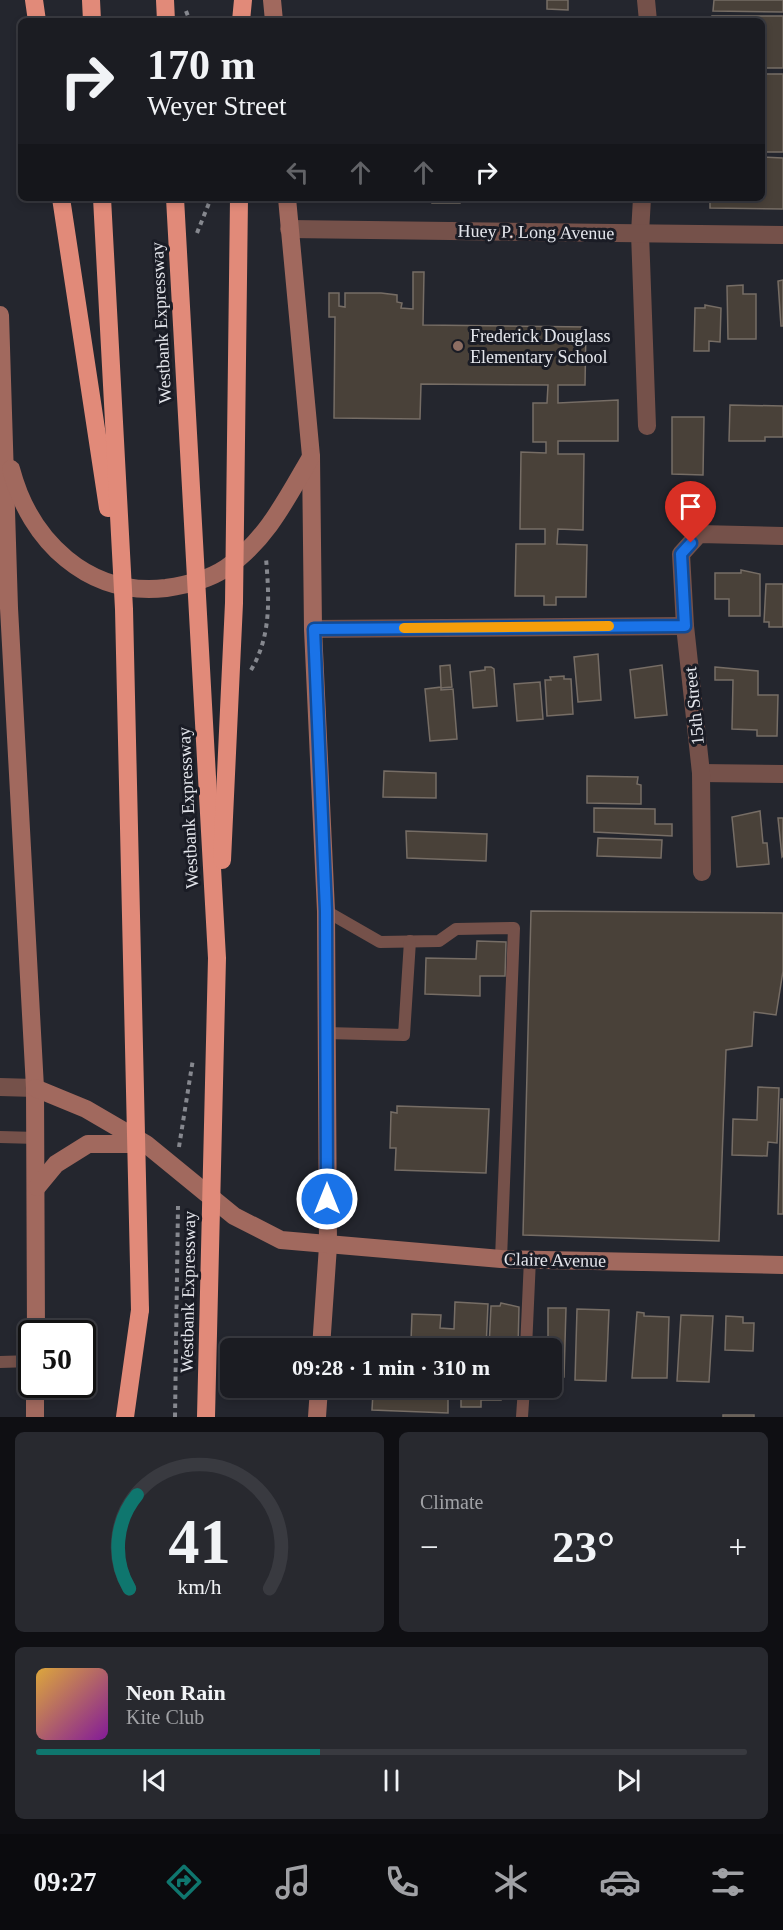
<!DOCTYPE html>
<html lang="en">
<head>
<meta charset="utf-8">
<style>
	body { margin:0; font-family:Georgia,serif; background:#28292f; color:#f1f3f6; height:100vh; display:flex; flex-direction:column; font-size:22px; white-space:nowrap }
	* { box-sizing:border-box; margin:0 }
	p { font-size:20px; color:#a0a1a5 }
	.icon { flex:none; width:33px; height:33px; fill:none; stroke:currentColor; stroke-width:2; stroke-linecap:round; stroke-linejoin:round }
	.map { position:relative; height:1417px; overflow:hidden }
	.panel { display:flex; flex-direction:column; gap:15px; padding:15px; background:#0f0f13; flex:1 }
	.panel>* { flex:none }
	.top-card { position:absolute; left:18px; top:18px; width:747px; height:183px; border-radius:9px; box-shadow:0 3px 9px #0003,0 0 0 2px #393a40; background:#1b1c22; color:#f1f3f6; overflow:hidden }
	.speed { position:absolute; left:18px; top:1320px; display:flex; gap:12px; font-size:30px; font-weight:700; text-align:center }
	.speed>* { display:grid; place-content:center; width:78px; height:78px; border-radius:50%; background:#1b1c22; box-shadow:0 3px 9px #0003,0 0 0 2px #393a40; line-height:1 }
	.speed .limit { border:3px solid #111; border-radius:9px; background:#fff; color:#111 }
	.pin { position:absolute; display:grid; place-items:center; width:51px; height:51px; color:#fff; margin:-62px -26px; border-radius:50% 50% 50% 0; rotate:-45deg; box-shadow:0 0 6px #0007 }
	.pin .icon { rotate:45deg }
	.me { position:absolute; width:66px; margin:-33px; rotate:0deg; stroke-linejoin:round; filter:drop-shadow(0 0 4px #0008) }
	.turn { display:flex; align-items:center; gap:21px; height:126px; padding:0 30px; font-size:27px }
	.turn .icon { width:78px; height:78px; stroke-width:2.5 }
	.turn b { display:block; font-size:42px; line-height:51px }
	.lanes { display:flex; align-items:center; height:57px; padding:0 30px; background:#0003; justify-content:center; gap:30px; direction:ltr }
	.lanes .off { opacity:.35 }
	.big { font-size:45px; font-weight:800; line-height:1.1 }
	.panel .tile { flex:1; display:flex; flex-direction:column; justify-content:center; gap:9px; min-width:0; padding:0 21px; border-radius:9px; background:#28292f }
	.panel .dial { align-items:center; gap:0 }
	.dial svg { height:156px; overflow:visible; fill:none; stroke:#393a40; stroke-width:7; stroke-linecap:round; text-anchor:middle }
	.dial text { fill:#f1f3f6; stroke:none }
	.song { display:flex; align-items:center; gap:18px }
	.cover { width:72px; height:72px; border-radius:9px; background:linear-gradient(135deg,hsl(40 70% 55%),hsl(290 70% 35%)) }
	.played { height:6px; border-radius:3px; background:linear-gradient(90deg,#0f766e 40%,#393a40 40%) }
	.keys { display:flex; justify-content:space-around; direction:ltr }
	.heat { display:flex; justify-content:space-between; align-items:center; font-size:33px; direction:ltr }
	.panel .tiles { flex:1; display:grid; gap:15px; grid-template-columns:1fr 1fr }
	.tile:last-child { grid-column:span 2 }
	.trip { position:absolute; left:220px; top:1338px; width:342px; height:60px; border-radius:9px; background:#1b1c22; box-shadow:0 3px 9px #0003,0 0 0 2px #393a40; font-weight:800; line-height:60px; text-align:center }
	.menu { display:flex; height:96px; justify-content:space-around; align-items:center; background:#0b0b0e; color:#a0a1a5 }
	.menu .icon { width:42px; height:42px }
	.menu .current { color:#0f766e }
	.menu b { font-size:27px; color:#f1f3f6 }
	.map>svg:first-child { display:block }
	.building { fill:#494139; stroke:#766d65; stroke-width:1.5 }
	.lines { fill:none; stroke-linecap:round; stroke-linejoin:round }
	.path { stroke:#86888f; stroke-width:4; stroke-dasharray:4.5 4.5; stroke-linecap:butt }
	.lane { stroke:#75514a; stroke-width:12 }
	.street { stroke:#75514a; stroke-width:18 }
	.secondary { stroke:#a1695e; stroke-width:18 }
	.highway { stroke:#e18a79; stroke-width:18 }
	.highway-bridge { stroke:#e18a79; stroke-width:18 }
	.route-casing { stroke:#114b97; stroke-width:15 }
	.route { stroke:#1a73e8; stroke-width:10 }
	.slow { stroke:#f59e0b; stroke-width:10 }
	.education-dot { fill:#8d6e63; stroke:#1a1c25; stroke-width:2 }
	.labels { text-anchor:middle; dominant-baseline:central; stroke-width:6; stroke-linejoin:round; paint-order:stroke }
	.street-label { font-size:18px; fill:#e4e6ec; stroke:#1a1c25 }
	.poi-label { font-size:18px; fill:#e4e6ec; stroke:#1a1c25; text-anchor:start }
</style>
</head>
<body>
<div class="map">
<svg width="783" height="1417" viewBox="0 0 783 1417">
	<rect width="100%" height="100%" fill="#24262e"/>
	<g class="building">
		<path d="M547 0H568V10L547 9Z"/>
		<path d="M714 0H783V12L713 11Z"/>
		<path d="M712 16H783V68H762V21H712Z"/>
		<rect x="762" y="74" width="21" height="78"/>
		<path d="M762 157 783 158V209L710 208V198H762Z"/>
		<rect x="432" y="198" width="28" height="5"/>
		<path d="M579 198H611V202L579 201Z"/>
		<path d="M413 272H424L423 325 586 327 585 385H558V403L618 400V441H558V454H584L583 530 558 529 557 544 587 545 586 597H556V605H544V596H515L516 544H545V529H520L521 452 546 453V442H533V403H547L548 385 421 384 420 419 334 418 335 317H329V293H339V306L345 307V293H381L397 295V302L402 303 401 308 413 309Z"/>
		<path d="M783 280V326H781L778 281Z"/>
		<path d="M743 285V294H756V339H728L727 286Z"/>
		<path d="M705 305 721 308 720 342 709 341V351H694L695 308H705Z"/>
		<path d="M730 405 783 406V437H765V441H729Z"/>
		<path d="M672 417H704L703 475 672 474Z"/>
		<path d="M741 570 760 574V616H729V599H715V573H741Z"/>
		<path d="M766 584H783V627H769V622H764Z"/>
		<path d="M598 654 601 700 578 702 574 657Z"/>
		<path d="M450 665 452 687 441 688V690L453 689 457 739 430 741 425 689 441 687 440 666Z"/>
		<path d="M662 665 667 715 635 718 630 670Z"/>
		<path d="M485 667H491L494 669 497 706 473 708 470 672 485 670Z"/>
		<path d="M715 667 758 671V695H778L777 736H757V730L732 729 733 680H715Z"/>
		<path d="M564 676V679H571L573 714 547 716 545 680H551L550 677Z"/>
		<path d="M540 682 543 719 517 721 514 684Z"/>
		<path d="M384 771 436 773V798L383 797Z"/>
		<path d="M587 776 638 777 637 784 641 785V804L587 803Z"/>
		<path d="M594 808 655 809V824H672V836L594 832Z"/>
		<path d="M760 811 763 843H767L769 864 737 867 732 817Z"/>
		<path d="M778 818H783V856L782 857Z"/>
		<path d="M406 831 487 834 486 861 407 858Z"/>
		<path d="M598 838 662 840 661 858 597 856Z"/>
		<path d="M531 911 783 913V971L776 1015 754 1012 752 1046 726 1050 719 1241 523 1235Z"/>
		<path d="M477 941 506 942 505 976H480V996L425 994 426 958 476 959Z"/>
		<path d="M758 1087 779 1088 777 1143 768 1142 767 1156 732 1155 733 1119 757 1120Z"/>
		<path d="M781 1099H783V1214H778Z"/>
		<path d="M397 1106 489 1109 486 1173 395 1170 396 1148H390L391 1112 397 1113Z"/>
		<path d="M455 1302 488 1304 486 1348H416V1341H411L412 1314 441 1315 440 1328 454 1329Z"/>
		<path d="M501 1303 519 1307 518 1348H489L491 1306H500Z"/>
		<path d="M548 1308H566L564 1377H552V1348H548Z"/>
		<path d="M577 1309 609 1310 606 1381 575 1380Z"/>
		<path d="M637 1312 644 1313V1316L669 1317 667 1378H632Z"/>
		<path d="M681 1315 713 1316 709 1382 677 1381Z"/>
		<path d="M726 1316 743 1317V1323H754L753 1351 725 1350Z"/>
		<path d="M461 1390 501 1391V1400H481V1407H461Z"/>
		<path d="M373 1392 448 1395V1413L372 1410Z"/>
		<rect x="723" y="1415" width="31" height="2"/>
	</g>
	<g class="lines">
		<g class="path">
			<path d="M186 11 190 21"/>
			<path d="M197 233 211 198"/>
			<path d="M251 670C272 635 269 596 266 558"/>
			<path d="M179 1147 193 1059"/>
			<path d="M175 1417 178 1206"/>
		</g>
		<g class="lane">
			<path d="M326 911 380 942 439 941 456 929 514 928 501 1259"/>
			<path d="M326 1033 404 1035 410 941"/>
			<path d="M0 1137 37 1138"/>
			<path d="M526 1348 530 1259"/>
			<path d="M0 1362 32 1361"/>
			<path d="M522 1417 524 1388"/>
		</g>
		<g class="street">
			<path d="M646 0 648 21"/>
			<path d="M642 198 640 233 647 426"/>
			<path d="M289 229 783 235"/>
			<path d="M313 629 685 626"/>
			<path d="M701 773 783 774"/>
			<path d="M702 872 701 773 685 626 681 554 699 534 783 536"/>
			<path d="M0 1087 35 1088"/>
		</g>
		<g class="secondary">
			<path d="M272 0 274 21"/>
			<path d="M287 198 311 456 313 629 326 911 328 1246 321 1348"/>
			<path d="M0 315 9 608 35 1088 36 1334"/>
			<path d="M11 469C30 541 88 597 166 588 187 585 208 580 226 568 266 541 287 498 311 457"/>
			<path d="M35 1088 86 1109 146 1144 234 1216 281 1240 501 1259 783 1265"/>
			<path d="M37 1187 56 1164 88 1144H144"/>
			<path d="M35 1417V1384"/>
			<path d="M317 1417 319 1388"/>
		</g>
		<g class="highway">
			<path d="M34 0 37 21"/>
			<path d="M91 0 92 21"/>
			<path d="M165 0 166 21"/>
			<path d="M241 21 243 0"/>
			<path d="M125 1417 140 1310"/>
		</g>
		<g class="highway-bridge">
			<path d="M61 198 108 508"/>
			<path d="M102 198 124 609 140 1310"/>
			<path d="M175 198 217 958 206 1417"/>
			<path d="M222 860 234 603 239 198"/>
		</g>
	</g>
	<g class="lines">
		<defs>
			<path id="route" d="M327 1199 326 911 314 629 685 626 681 554 691 543"/>
		</defs>
		<use href="#route" class="route-casing"/>
		<use href="#route" class="route"/>
		<path class="slow" d="M404 628 609 626"/>
	</g>
	<circle class="education-dot" cx="458" cy="346" r="6"/>
	<g class="labels">
		<g class="street-label">
			<text transform="translate(536 232) rotate(1)">Huey P. Long Avenue</text>
			<text transform="translate(161 323) rotate(-93)">Westbank Expressway</text>
			<text transform="translate(694 706) rotate(-96)">15th Street</text>
			<text transform="translate(188 808) rotate(-93)">Westbank Expressway</text>
			<text transform="translate(555 1260) rotate(1)">Claire Avenue</text>
			<text transform="translate(188 1292) rotate(-89)">Westbank Expressway</text>
		</g>
		<g class="poi-label">
			<text x="470" y="336">Frederick Douglass<tspan x="470" dy="21">Elementary School</tspan></text>
		</g>
	</g>
</svg>
<div class="speed"><div class="limit">50</div></div>
<div class="pin" style="left:691px;top:543px;background:#d93025"><svg class="icon" aria-label="arrive" viewBox="0 0 24 24"><path d="M6 21V4h12l-3 4 3 4H6"/></svg></div>
<svg class="me" style="left:327px;top:1199px" viewBox="-20 -20 40 40"><circle r="17" fill="#1a73e8" stroke="#fff" stroke-width="3"/><path d="M0-11L8 9 0 5-8 9z" fill="#fff"/></svg>
<div class="trip">09:28 · 1 min · 310 m</div>
<div class="top-card">
<div class="turn"><svg class="icon" aria-label="right" viewBox="0 0 24 24"><path d="M7 20v-9h11M14 6l5 5-5 5"/></svg><div><b>170 m</b>Weyer Street</div></div>
<div class="lanes"><svg class="icon off" aria-label="left" viewBox="0 0 24 24"><path d="M17 20v-9H6M10 6l-5 5 5 5"/></svg><svg class="icon off" aria-label="ahead" viewBox="0 0 24 24"><path d="M12 20V5M6 11l6-6 6 6"/></svg><svg class="icon off" aria-label="ahead" viewBox="0 0 24 24"><path d="M12 20V5M6 11l6-6 6 6"/></svg><svg class="icon" aria-label="right" viewBox="0 0 24 24"><path d="M7 20v-9h11M14 6l5 5-5 5"/></svg></div>
</div>
</div>
<section class="panel">
<div class="tiles">
<div class="tile dial"><svg viewBox="0 0 100 80">
<path d="M14 69A42 42 0 1 1 86 69"/>
<path d="M14 69A42 42 0 0 1 18 21" stroke="#0f766e"/>
<text x="50" y="56" font-size="32" font-weight="700">41</text>
<text x="50" y="72" font-size="11">km/h</text>
</svg></div>
<div class="tile"><p>Climate</p>
<div class="heat"><a>−</a><b class="big">23°</b><a>+</a></div>
</div>
<div class="tile">
<div class="song"><i class="cover"></i><div><b>Neon Rain</b><p>Kite Club</p></div></div>
<div class="played"></div>
<div class="keys"><svg class="icon" aria-label="previous" viewBox="0 0 24 24"><path d="M18 5L8 12l10 7zM5 5v14"/></svg><svg class="icon" aria-label="pause" viewBox="0 0 24 24"><path d="M8 5v14M16 5v14"/></svg><svg class="icon" aria-label="next" viewBox="0 0 24 24"><path d="M6 5l10 7-10 7zM19 5v14"/></svg></div>
</div>
</div>
</section>
<nav class="menu">
<b>09:27</b>
<svg class="icon current" aria-label="directions" viewBox="0 0 24 24"><path d="M12 3l9 9-9 9-9-9zM9 14v-3h6M13 9l2 2-2 2"/></svg>
<svg class="icon" aria-label="music" viewBox="0 0 24 24"><path d="M9 18V5l10-2v13"/><circle cx="6" cy="18" r="3"/><circle cx="16" cy="16" r="3"/></svg>
<svg class="icon" aria-label="phone" viewBox="0 0 24 24"><path d="M5 4h4l2 5-3 2q2 4 5 5l2-3 5 2v4C11 20 4 13 5 4z"/></svg>
<svg class="icon" aria-label="climate" viewBox="0 0 24 24"><path d="M12 3v18M4 7l16 10M4 17L20 7"/></svg>
<svg class="icon" aria-label="car" viewBox="0 0 24 24"><path d="M5 17H2v-5l4-1 3-4h7l3 4 3 1v5h-3M9 17h6M6 11h13"/><circle cx="7" cy="17" r="2"/><circle cx="17" cy="17" r="2"/></svg>
<svg class="icon" aria-label="filters" viewBox="0 0 24 24"><path d="M4 7h16M4 17h16"/><circle cx="9" cy="7" r="2"/><circle cx="15" cy="17" r="2"/></svg>
</nav>
</body>
</html>
